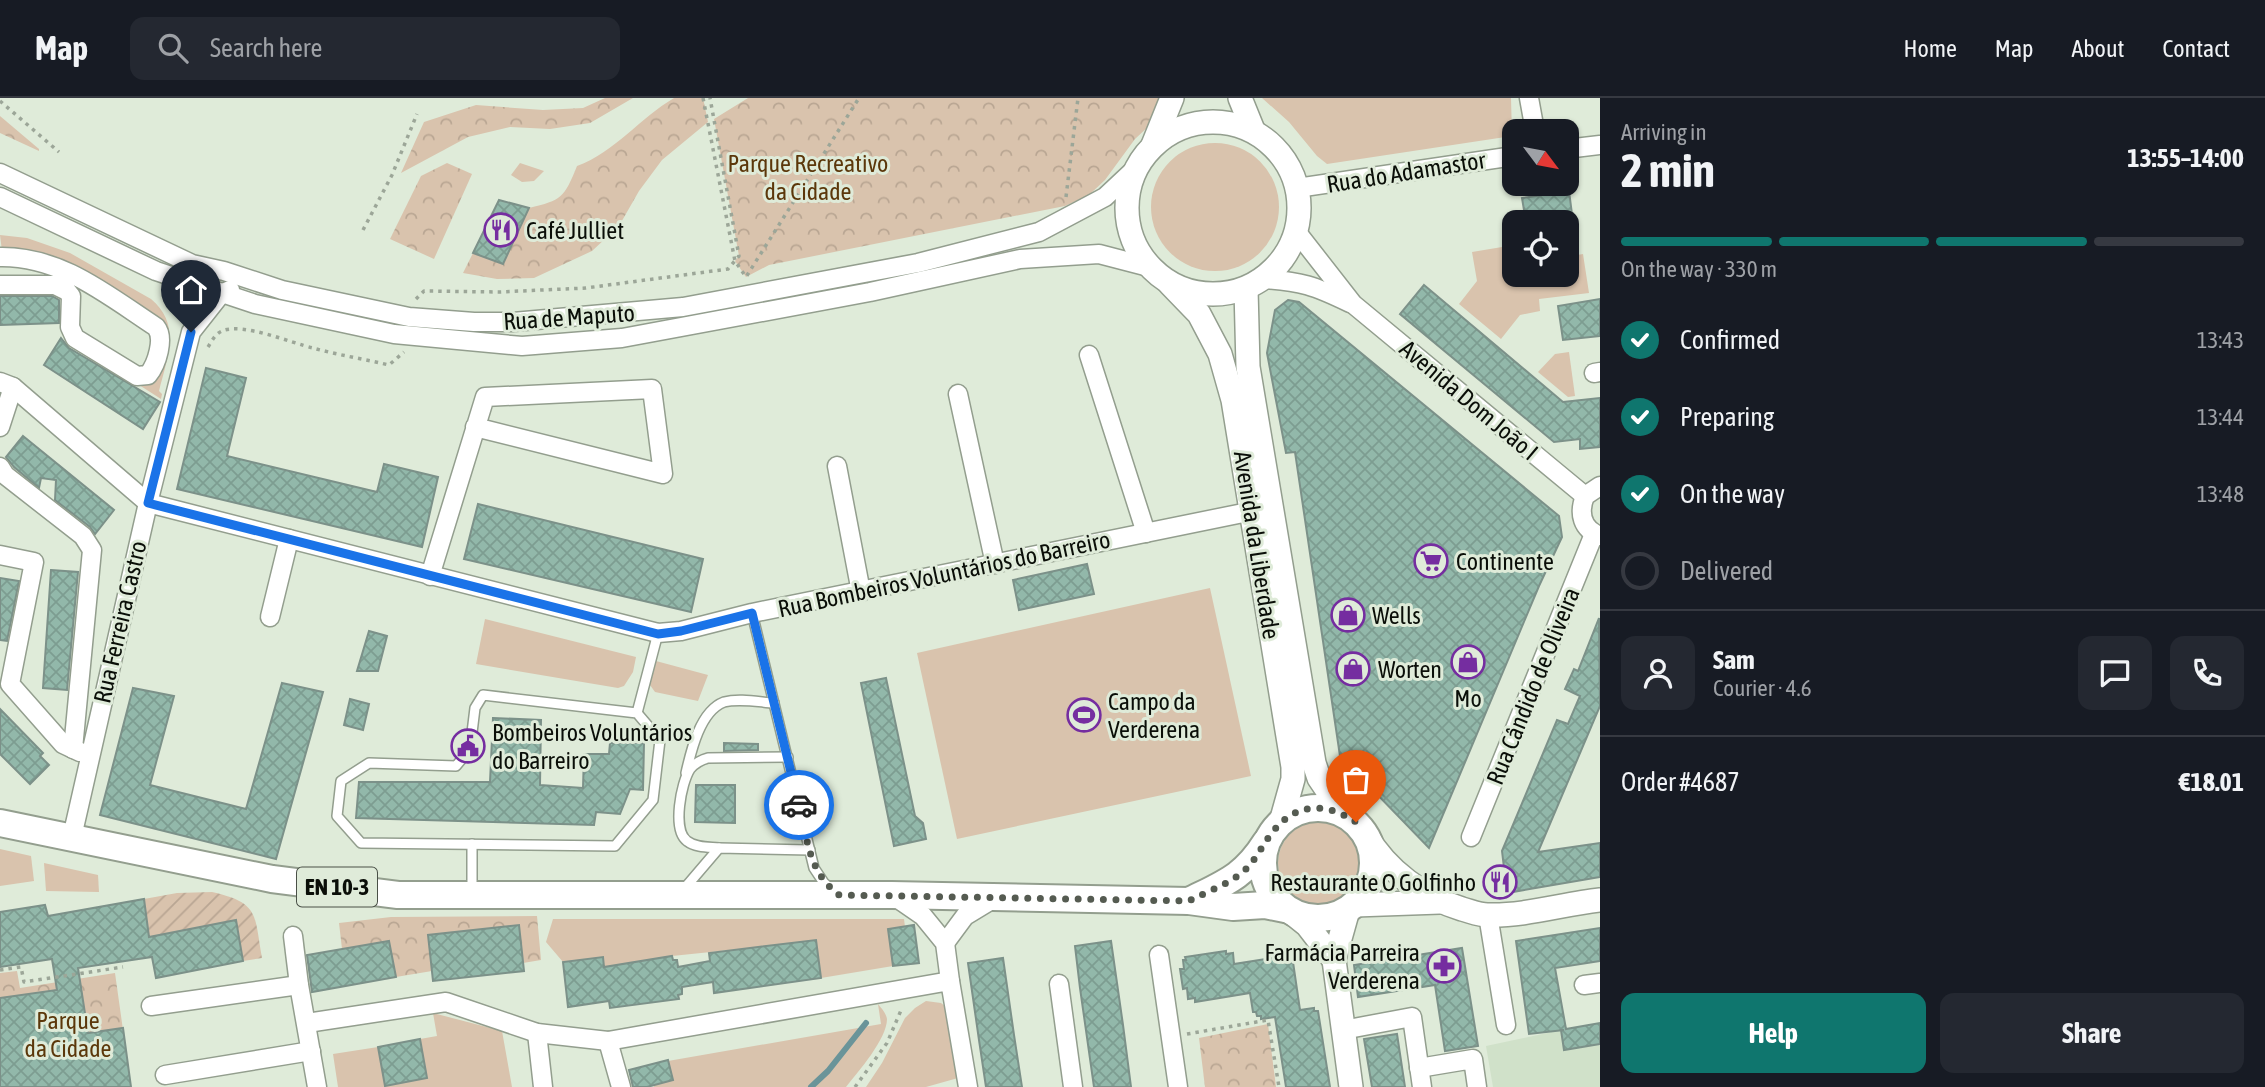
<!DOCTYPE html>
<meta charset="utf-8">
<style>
body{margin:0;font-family:"Asap Condensed",sans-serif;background:#242831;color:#f1f3f6;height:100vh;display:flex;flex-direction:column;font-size:26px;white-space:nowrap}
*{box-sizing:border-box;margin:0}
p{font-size:23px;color:#9ea1a6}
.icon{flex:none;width:38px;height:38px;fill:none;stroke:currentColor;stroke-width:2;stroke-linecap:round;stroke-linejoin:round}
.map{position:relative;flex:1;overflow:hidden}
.drawer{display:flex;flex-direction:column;background:#171b24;width:665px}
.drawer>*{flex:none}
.needle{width:46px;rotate:122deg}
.fabs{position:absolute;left:1502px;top:21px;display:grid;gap:14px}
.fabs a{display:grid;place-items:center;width:77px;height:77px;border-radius:14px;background:#171b24;box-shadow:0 2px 5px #0004;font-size:35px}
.pin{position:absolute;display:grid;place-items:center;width:60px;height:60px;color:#fff;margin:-72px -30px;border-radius:50% 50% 50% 0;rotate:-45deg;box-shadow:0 0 7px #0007}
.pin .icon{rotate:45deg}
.courier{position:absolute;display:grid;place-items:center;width:70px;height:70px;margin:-35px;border:5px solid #1a73e8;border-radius:50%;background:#fff;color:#222;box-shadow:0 2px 9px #0007}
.overview em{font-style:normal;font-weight:700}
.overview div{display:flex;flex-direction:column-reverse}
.overview{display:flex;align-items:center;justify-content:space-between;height:119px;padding:0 21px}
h1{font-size:46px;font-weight:700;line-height:52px}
.bar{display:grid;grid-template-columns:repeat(4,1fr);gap:10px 7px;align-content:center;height:84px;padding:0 21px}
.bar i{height:9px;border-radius:5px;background:#363941}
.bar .on{background:#0f766e}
.bar p{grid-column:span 4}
.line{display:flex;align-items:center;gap:18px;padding:0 21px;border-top:2px solid #363941}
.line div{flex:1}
.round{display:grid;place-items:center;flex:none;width:74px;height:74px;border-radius:14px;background:#242831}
ol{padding:0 21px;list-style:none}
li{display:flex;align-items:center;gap:21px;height:77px}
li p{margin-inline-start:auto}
li .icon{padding:7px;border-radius:50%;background:#0f766e;color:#fff;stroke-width:4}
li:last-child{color:#9ea1a6}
li i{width:38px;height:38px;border:4px solid #363941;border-radius:50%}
.cta{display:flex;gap:14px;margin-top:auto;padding:14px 21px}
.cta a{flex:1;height:80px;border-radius:14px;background:#0f766e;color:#fff;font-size:28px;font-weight:700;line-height:80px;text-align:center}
.cta a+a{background:#242831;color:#f1f3f6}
header{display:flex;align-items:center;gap:42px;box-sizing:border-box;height:98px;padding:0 35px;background:#171b24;border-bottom:2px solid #363941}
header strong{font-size:33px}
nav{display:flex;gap:38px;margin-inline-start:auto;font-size:24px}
.search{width:490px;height:63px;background:#242831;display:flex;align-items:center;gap:18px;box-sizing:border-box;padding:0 24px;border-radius:14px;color:#9ea1a6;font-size:26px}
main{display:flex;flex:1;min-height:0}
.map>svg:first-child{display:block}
.built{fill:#d0e1c9}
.grass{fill:#d9c3ad}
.park{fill:url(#park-crowns)}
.garden{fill:url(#garden-furrows)}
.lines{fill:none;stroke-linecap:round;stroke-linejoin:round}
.stream{stroke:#6a9499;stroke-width:6}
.building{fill:url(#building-cross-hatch);stroke:#7c9189;stroke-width:2}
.lane-casing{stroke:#939e8e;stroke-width:12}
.street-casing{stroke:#939e8e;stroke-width:21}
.secondary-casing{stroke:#939e8e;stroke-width:26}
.primary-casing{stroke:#939e8e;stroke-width:30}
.path{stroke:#9ca698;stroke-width:3.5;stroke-dasharray:3.5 5;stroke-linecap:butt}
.lane{stroke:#fff;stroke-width:9}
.street{stroke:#fff;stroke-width:18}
.secondary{stroke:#fff;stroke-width:23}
.primary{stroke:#fff;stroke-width:26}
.done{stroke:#555b51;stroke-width:7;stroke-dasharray:0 12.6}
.route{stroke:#1a73e8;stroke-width:9}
.labels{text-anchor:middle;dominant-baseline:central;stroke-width:6;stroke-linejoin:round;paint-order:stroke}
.shield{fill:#dfebd9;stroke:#4a5047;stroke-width:2}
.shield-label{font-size:23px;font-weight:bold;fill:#0a0e08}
.park-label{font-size:24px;fill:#5b370a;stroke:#dfebd9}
.street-label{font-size:24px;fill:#0a0e08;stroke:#dfebd9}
.poi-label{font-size:24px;fill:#0a0e08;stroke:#dfebd9;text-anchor:start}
</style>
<header>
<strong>Map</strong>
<div class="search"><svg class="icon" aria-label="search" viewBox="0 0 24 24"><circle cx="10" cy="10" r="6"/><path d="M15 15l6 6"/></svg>Search here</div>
<nav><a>Home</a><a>Map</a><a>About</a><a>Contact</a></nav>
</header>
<main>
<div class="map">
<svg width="1600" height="989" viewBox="0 0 1600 989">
<defs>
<pattern id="park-crowns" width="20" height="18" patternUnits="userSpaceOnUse" patternTransform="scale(1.75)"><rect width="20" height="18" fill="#d9c3ad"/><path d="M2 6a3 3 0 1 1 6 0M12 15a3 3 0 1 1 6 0" fill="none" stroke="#b9a693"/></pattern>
<pattern id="garden-furrows" width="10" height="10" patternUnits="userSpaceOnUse" patternTransform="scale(1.75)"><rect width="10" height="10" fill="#d9c3ad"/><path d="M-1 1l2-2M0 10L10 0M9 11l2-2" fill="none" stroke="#b9a693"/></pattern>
<pattern id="building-cross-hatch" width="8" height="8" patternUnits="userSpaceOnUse" patternTransform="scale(1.75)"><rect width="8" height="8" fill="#92b8aa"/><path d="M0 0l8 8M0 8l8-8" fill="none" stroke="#7d9d91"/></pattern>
</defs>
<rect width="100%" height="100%" fill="#dfebd9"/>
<path class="built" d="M1561 932 1564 952 1600 946V989H1493L1486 948Z"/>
<g class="grass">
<path d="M1262 0H1511L1512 38 1327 66 1317 58 1289 24Z"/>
<circle cx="1215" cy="109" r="64"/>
<path d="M520 65 544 73 534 83 522 84 511 77Z"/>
<path d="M0 137 27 140 70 155 151 201C182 227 167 260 159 293L162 296 161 301 136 285 164 229 2 153Z"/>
<path d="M1514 147V177H1566V159L1583 156 1589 195 1539 201 1540 213 1520 217 1501 241 1459 206 1477 183 1472 154Z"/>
<path d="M1569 254 1575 298 1568 299 1538 274 1555 256Z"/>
<path d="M1210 490 1251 678 957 741 917 555Z"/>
<path d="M485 521 636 559 633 574 624 588 618 590 476 566Z"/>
<path d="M656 563 708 577 698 603 655 594 650 587Z"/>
<circle cx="1319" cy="765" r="41"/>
<path d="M0 751 31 758 34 783 0 788Z"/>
<path d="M44 765 98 777 99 794 46 793Z"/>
<path d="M553 821H904L905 829 888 831 893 868 821 880 816 843 672 858 604 869 602 859 563 864 546 844Z"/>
<path d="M926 903 941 905 947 910 958 980 926 989H866L882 965 905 920 915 910Z"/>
<path d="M878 906C882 911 886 915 887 921 887 941 858 974 846 989H654V987L673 982 668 963 881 926Z"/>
<path d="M433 915 502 933 512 989H338L333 956 378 949 385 988 426 980 420 941 437 938Z"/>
</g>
<g class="park">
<path d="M605 0H633L590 25 550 31 510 29 468 39 401 75 424 24 476 7 543 12 583 10Z"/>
<path d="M674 0H703L708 24 662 62 639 93 619 128 592 153 534 180 497 181 463 175 473 155 503 166 529 110C562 102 564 100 577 68 615 54 640 20 674 0Z"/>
<path d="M748 0H1161L1150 27 1135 41 1105 82 1089 97 1065 108 769 167 746 179 735 163 739 158 714 21Z"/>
<path d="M0 18 39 51V53L0 35Z"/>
<path d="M447 65 472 76 434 161 390 141 421 78Z"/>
<path d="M537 818 541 862 523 865 519 827 429 837 432 873 396 879 389 843 342 851 339 825 391 819Z"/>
<path d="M17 873 20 890 115 875 131 989H0V875Z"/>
<path d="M1268 926 1276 989H1205L1199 940Z"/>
</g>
<path class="garden" d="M212 794C260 805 254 816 262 860L243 863 235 822 149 839 144 801 177 795Z"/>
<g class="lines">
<path class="stream" d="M811 989 828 973 866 925"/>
</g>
<g class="building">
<path d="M1569 93 1573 124H1526L1522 100Z"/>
<path d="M499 102 529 110 503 166 473 155Z"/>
<path d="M1424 187 1563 304 1600 300V349L1580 351V341L1554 344 1400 216Z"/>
<path d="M0 198H52L59 202V225L0 227Z"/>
<path d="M1600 201V238L1563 242 1558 208Z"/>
<path d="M1288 202 1299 204 1559 418 1562 439 1539 488 1429 750 1340 658 1295 354 1286 355 1267 255 1275 212Z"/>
<path d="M61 240 69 250 160 304 143 331 44 267Z"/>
<path d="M206 270 246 280 227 358 377 394 384 366 438 379 422 449 177 391Z"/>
<path d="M23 338 114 412 95 436 90 429 55 402 56 382 41 380 39 390 14 369 6 359Z"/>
<path d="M478 406 703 461 691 514 464 461Z"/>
<path d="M1087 466 1094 496 1019 512 1013 482Z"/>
<path d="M51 472 78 474 67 592 43 590Z"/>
<path d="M0 480 19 483 7 543 0 542Z"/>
<path d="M1599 520 1600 608 1538 754 1600 745V779L1507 795 1502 753 1557 622 1568 626 1580 598 1565 591 1574 571 1578 573Z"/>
<path d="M369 533 387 538 378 573H357Z"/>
<path d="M886 580 915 718 923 725 926 741 894 748 861 585Z"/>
<path d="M282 585 323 594 276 761 100 717 133 590 174 598 150 687 246 711Z"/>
<path d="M350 601 369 606 363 632 344 627Z"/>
<path d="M0 611 43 655 40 658 49 667 30 686 0 656Z"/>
<path d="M493 620 541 622 540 687 583 690 584 656H609L610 645H644L643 692 630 691 620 716 596 714 594 727 356 720 359 684H490Z"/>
<path d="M724 645 758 646V652L724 653Z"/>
<path d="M696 687H735V725L695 724Z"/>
<path d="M144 801 149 839 236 822 243 863 156 880 152 859 78 870 88 935 123 930 131 989H0V900L57 892 52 861 0 869V814L45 807 48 818Z"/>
<path d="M519 827 524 873 433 883 428 837Z"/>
<path d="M914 827 919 865 893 868 888 831Z"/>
<path d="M1600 830V863L1555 870 1566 931 1600 925V946L1564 952 1561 932H1564L1529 936 1516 843Z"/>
<path d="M816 842 821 880 714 895 713 884 682 889V896L678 897 679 901 610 910 609 903 568 909 563 864 603 859 604 869 672 858 673 862H677L678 869 710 863 709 855Z"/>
<path d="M389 843 396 879 312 894 307 857Z"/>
<path d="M1111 843 1123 927 1131 989H1094L1080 890 1075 848Z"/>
<path d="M1462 850 1478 948 1445 953 1435 887 1358 899 1354 867Z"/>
<path d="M1226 853V856L1233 855 1234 866 1278 859 1279 863 1289 862V865L1293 864 1300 912 1314 910V913H1318L1330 989H1286L1275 919 1261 921V918H1257L1256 914H1253L1250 895 1195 904V900L1188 901 1187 890 1183 891 1180 871H1184L1183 862H1186L1185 859Z"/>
<path d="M1003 860 1014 937 1022 989H986L979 942 968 865Z"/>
<path d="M1397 936 1405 989H1372L1364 941Z"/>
<path d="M420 941 427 980 385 988 378 949Z"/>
<path d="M668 962 673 982 647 989H633L629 972Z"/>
</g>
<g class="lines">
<defs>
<g id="lane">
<path d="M752 515 814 770 824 785 832 792"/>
<path d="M483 597 637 615 660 642 653 702 615 748 361 745 337 718 341 683 369 665 456 668 470 651 475 610Z"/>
<path d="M637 615 658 535"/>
<path d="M686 675C691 653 700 613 724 604 739 600 759 604 774 605"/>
<path d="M472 746V794"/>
<path d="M719 750C709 749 696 750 687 743 672 732 681 685 690 671 695 665 701 662 708 660L788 659"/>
<path d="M684 791 719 750 810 752"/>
</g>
<g id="street">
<path d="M1529 0 1535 33"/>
<path d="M1566 51 1600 47"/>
<path d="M0 75 192 166 224 173 282 192 409 219 474 224H513L683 209 918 165 1039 134 1105 99 1137 69"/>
<path d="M1297 90 1514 58"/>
<path d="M0 99 156 173 255 206 394 236 522 248 622 240 870 194 1020 161 1099 156 1149 169"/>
<path d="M1296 133 1353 206 1585 398"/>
<path d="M0 159C61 158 107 197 156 229 165 240 157 266 148 277L137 278 75 240 70 229 71 198 67 193 55 187H0"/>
<path d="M1262 181C1301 183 1315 188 1350 205"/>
<path d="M1089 257 1146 435"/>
<path d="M1594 275 1600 274"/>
<path d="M0 284 13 289 148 405 658 535 681 533 752 515 1253 413"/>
<path d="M958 296 995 466"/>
<path d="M0 329 13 289"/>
<path d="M837 368 861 494"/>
<path d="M0 369 5 377 83 438 92 452 73 651"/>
<path d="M1600 388 1585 398C1578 416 1582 431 1600 438"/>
<path d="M0 457 34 464 10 586 63 646 80 654"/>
<path d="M430 478 485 299 652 291 663 376 475 329"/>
<path d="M270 519 289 441"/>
<path d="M72 739 148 405 191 234 221 196 230 192"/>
<path d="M1471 739 1594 436"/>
<path d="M894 798 923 818 945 845 950 883"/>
<path d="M1488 817 1506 927"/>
<path d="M293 838 299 887"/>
<path d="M945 845 965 818 993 801"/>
<path d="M1159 857 1178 989"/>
<path d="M1059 886 1073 989"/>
<path d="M1584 887 1600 885"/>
<path d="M151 908 299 887 317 989"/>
<path d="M307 925 446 904 537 935 608 943 950 883 968 989"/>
<path d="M1343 932 1412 919 1422 989"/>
<path d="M537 935 543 989"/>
<path d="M608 943 621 989"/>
<path d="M1419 970 1473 961 1477 989"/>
<path d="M165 977 311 953"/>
</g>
<g id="secondary">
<path d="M1240 0 1253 32"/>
<circle cx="1213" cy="110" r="86"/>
<path d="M1153 47 1172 0"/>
<path d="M1170 186 1199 216 1220 256 1233 302 1293 669V681L1281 724"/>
<path d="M1246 191 1248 269 1314 665 1319 680 1342 714"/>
<path d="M1366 737C1387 773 1423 799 1462 811 1470 813 1479 817 1488 817 1526 818 1563 806 1600 802"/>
<path d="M1355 807 1440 804"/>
<path d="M1348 812 1334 862 1351 989"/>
<path d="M1292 815 1307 827 1334 862"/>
</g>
<g id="primary">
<circle cx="1318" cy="765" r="55"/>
<path d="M0 725 272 781 398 797H892L1189 803 1233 809 1265 807 1285 811"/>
<path d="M1189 803C1225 785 1244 779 1266 744"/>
</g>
</defs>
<use href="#lane" class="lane-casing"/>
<use href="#street" class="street-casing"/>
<use href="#secondary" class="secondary-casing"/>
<use href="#primary" class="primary-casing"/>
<g class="path">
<path d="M703 0 735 163 746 179 859 0"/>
<path d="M0 3 59 54"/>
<path d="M1066 99 1078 0"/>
<path d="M363 132 392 77 417 16"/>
<path d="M416 201 424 193 499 194 586 190 728 171 739 158 710 0"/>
<path d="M208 249C212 243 215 236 222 233 243 224 291 245 313 250 338 257 364 261 389 267L404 254"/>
<path d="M0 872 21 869 24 884 123 869"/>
<path d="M1187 936 1268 922 1279 989"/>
<path d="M855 989 887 945 902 910"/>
</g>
<use href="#lane" class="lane"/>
<use href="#street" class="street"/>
<use href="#secondary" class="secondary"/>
<use href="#primary" class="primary"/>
</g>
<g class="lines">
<path class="done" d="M799 707C808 743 808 773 839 797L1189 803C1208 793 1230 786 1246 771 1256 761 1262 748 1271 736 1294 705 1324 703 1356 724"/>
<path class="route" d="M191 234 148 405 658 536 681 533 752 515 799 707"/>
</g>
<defs>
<symbol id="restaurant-ring" viewBox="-11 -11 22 22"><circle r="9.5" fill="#dfebd9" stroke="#752da0" stroke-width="1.5"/><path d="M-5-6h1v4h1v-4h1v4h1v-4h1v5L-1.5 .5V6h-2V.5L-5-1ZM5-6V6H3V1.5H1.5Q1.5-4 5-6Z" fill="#752da0"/></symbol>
<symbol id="supermarket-ring" viewBox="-11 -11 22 22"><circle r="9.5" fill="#dfebd9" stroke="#752da0" stroke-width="1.5"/><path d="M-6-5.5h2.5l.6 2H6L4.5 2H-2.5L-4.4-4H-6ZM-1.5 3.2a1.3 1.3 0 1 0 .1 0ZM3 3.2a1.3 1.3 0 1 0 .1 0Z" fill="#752da0"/></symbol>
<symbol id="shop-ring" viewBox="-11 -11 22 22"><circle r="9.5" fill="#dfebd9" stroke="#752da0" stroke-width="1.5"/><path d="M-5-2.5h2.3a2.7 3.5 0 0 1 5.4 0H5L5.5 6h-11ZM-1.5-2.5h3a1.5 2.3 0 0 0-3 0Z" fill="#752da0"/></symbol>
<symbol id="stadium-ring" viewBox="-11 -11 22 22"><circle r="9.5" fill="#dfebd9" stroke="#752da0" stroke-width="1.5"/><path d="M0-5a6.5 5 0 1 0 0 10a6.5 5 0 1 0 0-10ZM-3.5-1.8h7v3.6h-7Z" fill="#752da0"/></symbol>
<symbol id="civic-ring" viewBox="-11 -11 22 22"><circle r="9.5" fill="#dfebd9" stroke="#752da0" stroke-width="1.5"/><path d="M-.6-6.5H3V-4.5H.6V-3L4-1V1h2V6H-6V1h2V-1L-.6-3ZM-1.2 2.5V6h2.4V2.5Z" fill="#752da0"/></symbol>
<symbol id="pharmacy-ring" viewBox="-11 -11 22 22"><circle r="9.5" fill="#dfebd9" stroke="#752da0" stroke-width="1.5"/><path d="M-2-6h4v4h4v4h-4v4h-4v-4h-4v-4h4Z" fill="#752da0"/></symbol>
</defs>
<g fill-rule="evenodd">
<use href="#restaurant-ring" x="482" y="113" width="38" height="38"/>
<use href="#supermarket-ring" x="1412" y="444" width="38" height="38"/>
<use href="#shop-ring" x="1329" y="498" width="38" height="38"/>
<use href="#shop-ring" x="1449" y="545" width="38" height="38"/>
<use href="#shop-ring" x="1334" y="552" width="38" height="38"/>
<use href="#stadium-ring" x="1065" y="598" width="38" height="38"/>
<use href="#civic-ring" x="449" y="629" width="38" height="38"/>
<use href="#restaurant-ring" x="1481" y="765" width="38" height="38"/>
<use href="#pharmacy-ring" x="1425" y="849" width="38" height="38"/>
</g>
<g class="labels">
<rect class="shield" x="297" y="769.5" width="80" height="39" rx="5"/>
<g class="shield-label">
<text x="337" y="789">EN 10-3</text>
</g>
<g class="park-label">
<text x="808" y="65">Parque Recreativo<tspan x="808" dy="28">da Cidade</tspan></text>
<text x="68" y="922">Parque<tspan x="68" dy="28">da Cidade</tspan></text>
</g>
<g class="street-label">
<text transform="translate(1406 74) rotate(-9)">Rua do Adamastor</text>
<text transform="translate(569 219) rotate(-4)">Rua de Maputo</text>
<text transform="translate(1469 302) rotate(40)">Avenida Dom João I</text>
<text transform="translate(1257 447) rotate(81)">Avenida da Liberdade</text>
<text transform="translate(944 476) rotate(-12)">Rua Bombeiros Voluntários do Barreiro</text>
<text transform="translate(120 524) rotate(-77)">Rua Ferreira Castro</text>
<text transform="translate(1533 588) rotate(-68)">Rua Cândido de Oliveira</text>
</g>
<g class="poi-label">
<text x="526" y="132">Café Julliet</text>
<text x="1456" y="463">Continente</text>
<text x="1372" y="517">Wells</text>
<text x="1378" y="571">Worten</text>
<text x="1468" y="600" text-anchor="middle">Mo</text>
<text x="1108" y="603">Campo da<tspan x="1108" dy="28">Verderena</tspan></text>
<text x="492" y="634">Bombeiros Voluntários<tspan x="492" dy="28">do Barreiro</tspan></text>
<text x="1476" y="784" text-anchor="end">Restaurante O Golfinho</text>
<text x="1420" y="854" text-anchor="end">Farmácia Parreira<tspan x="1420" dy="28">Verderena</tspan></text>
</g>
</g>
</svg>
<div class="fabs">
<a><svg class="needle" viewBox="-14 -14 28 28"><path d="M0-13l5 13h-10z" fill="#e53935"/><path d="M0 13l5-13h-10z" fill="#9ea1a6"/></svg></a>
<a><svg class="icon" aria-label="locate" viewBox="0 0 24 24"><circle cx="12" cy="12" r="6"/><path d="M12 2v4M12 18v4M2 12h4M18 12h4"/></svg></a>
</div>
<div class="pin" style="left:1356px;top:724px;background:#ea580c"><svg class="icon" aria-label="bag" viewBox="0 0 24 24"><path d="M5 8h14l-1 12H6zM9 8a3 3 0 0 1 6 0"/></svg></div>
<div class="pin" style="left:191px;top:234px;background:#1f2937"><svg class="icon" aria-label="home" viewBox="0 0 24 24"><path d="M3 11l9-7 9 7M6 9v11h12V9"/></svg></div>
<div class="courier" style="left:799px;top:707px"><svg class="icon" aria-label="car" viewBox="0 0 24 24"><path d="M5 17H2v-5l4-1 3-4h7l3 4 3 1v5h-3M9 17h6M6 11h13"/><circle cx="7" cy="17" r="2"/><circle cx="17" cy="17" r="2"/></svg></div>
</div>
<section class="drawer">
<div class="overview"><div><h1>2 min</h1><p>Arriving in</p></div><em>13:55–14:00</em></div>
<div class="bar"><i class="on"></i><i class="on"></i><i class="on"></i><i></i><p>On the way · 330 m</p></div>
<ol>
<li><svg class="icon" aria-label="check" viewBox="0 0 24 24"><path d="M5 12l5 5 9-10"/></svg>Confirmed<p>13:43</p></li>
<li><svg class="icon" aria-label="check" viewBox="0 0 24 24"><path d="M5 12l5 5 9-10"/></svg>Preparing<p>13:44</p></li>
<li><svg class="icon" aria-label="check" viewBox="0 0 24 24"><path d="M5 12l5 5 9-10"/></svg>On the way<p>13:48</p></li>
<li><i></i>Delivered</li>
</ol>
<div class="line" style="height:126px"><a class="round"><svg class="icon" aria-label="person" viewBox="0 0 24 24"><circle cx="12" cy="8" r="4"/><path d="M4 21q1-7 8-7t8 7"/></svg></a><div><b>Sam</b><p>Courier · 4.6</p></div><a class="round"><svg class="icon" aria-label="chat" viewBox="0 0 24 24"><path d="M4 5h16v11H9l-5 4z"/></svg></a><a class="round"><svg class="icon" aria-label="phone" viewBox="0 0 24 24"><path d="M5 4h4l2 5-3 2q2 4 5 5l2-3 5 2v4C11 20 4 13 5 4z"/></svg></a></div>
<div class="line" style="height:91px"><div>Order #4687</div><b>€18.01</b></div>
<div class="cta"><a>Help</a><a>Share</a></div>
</section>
</main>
